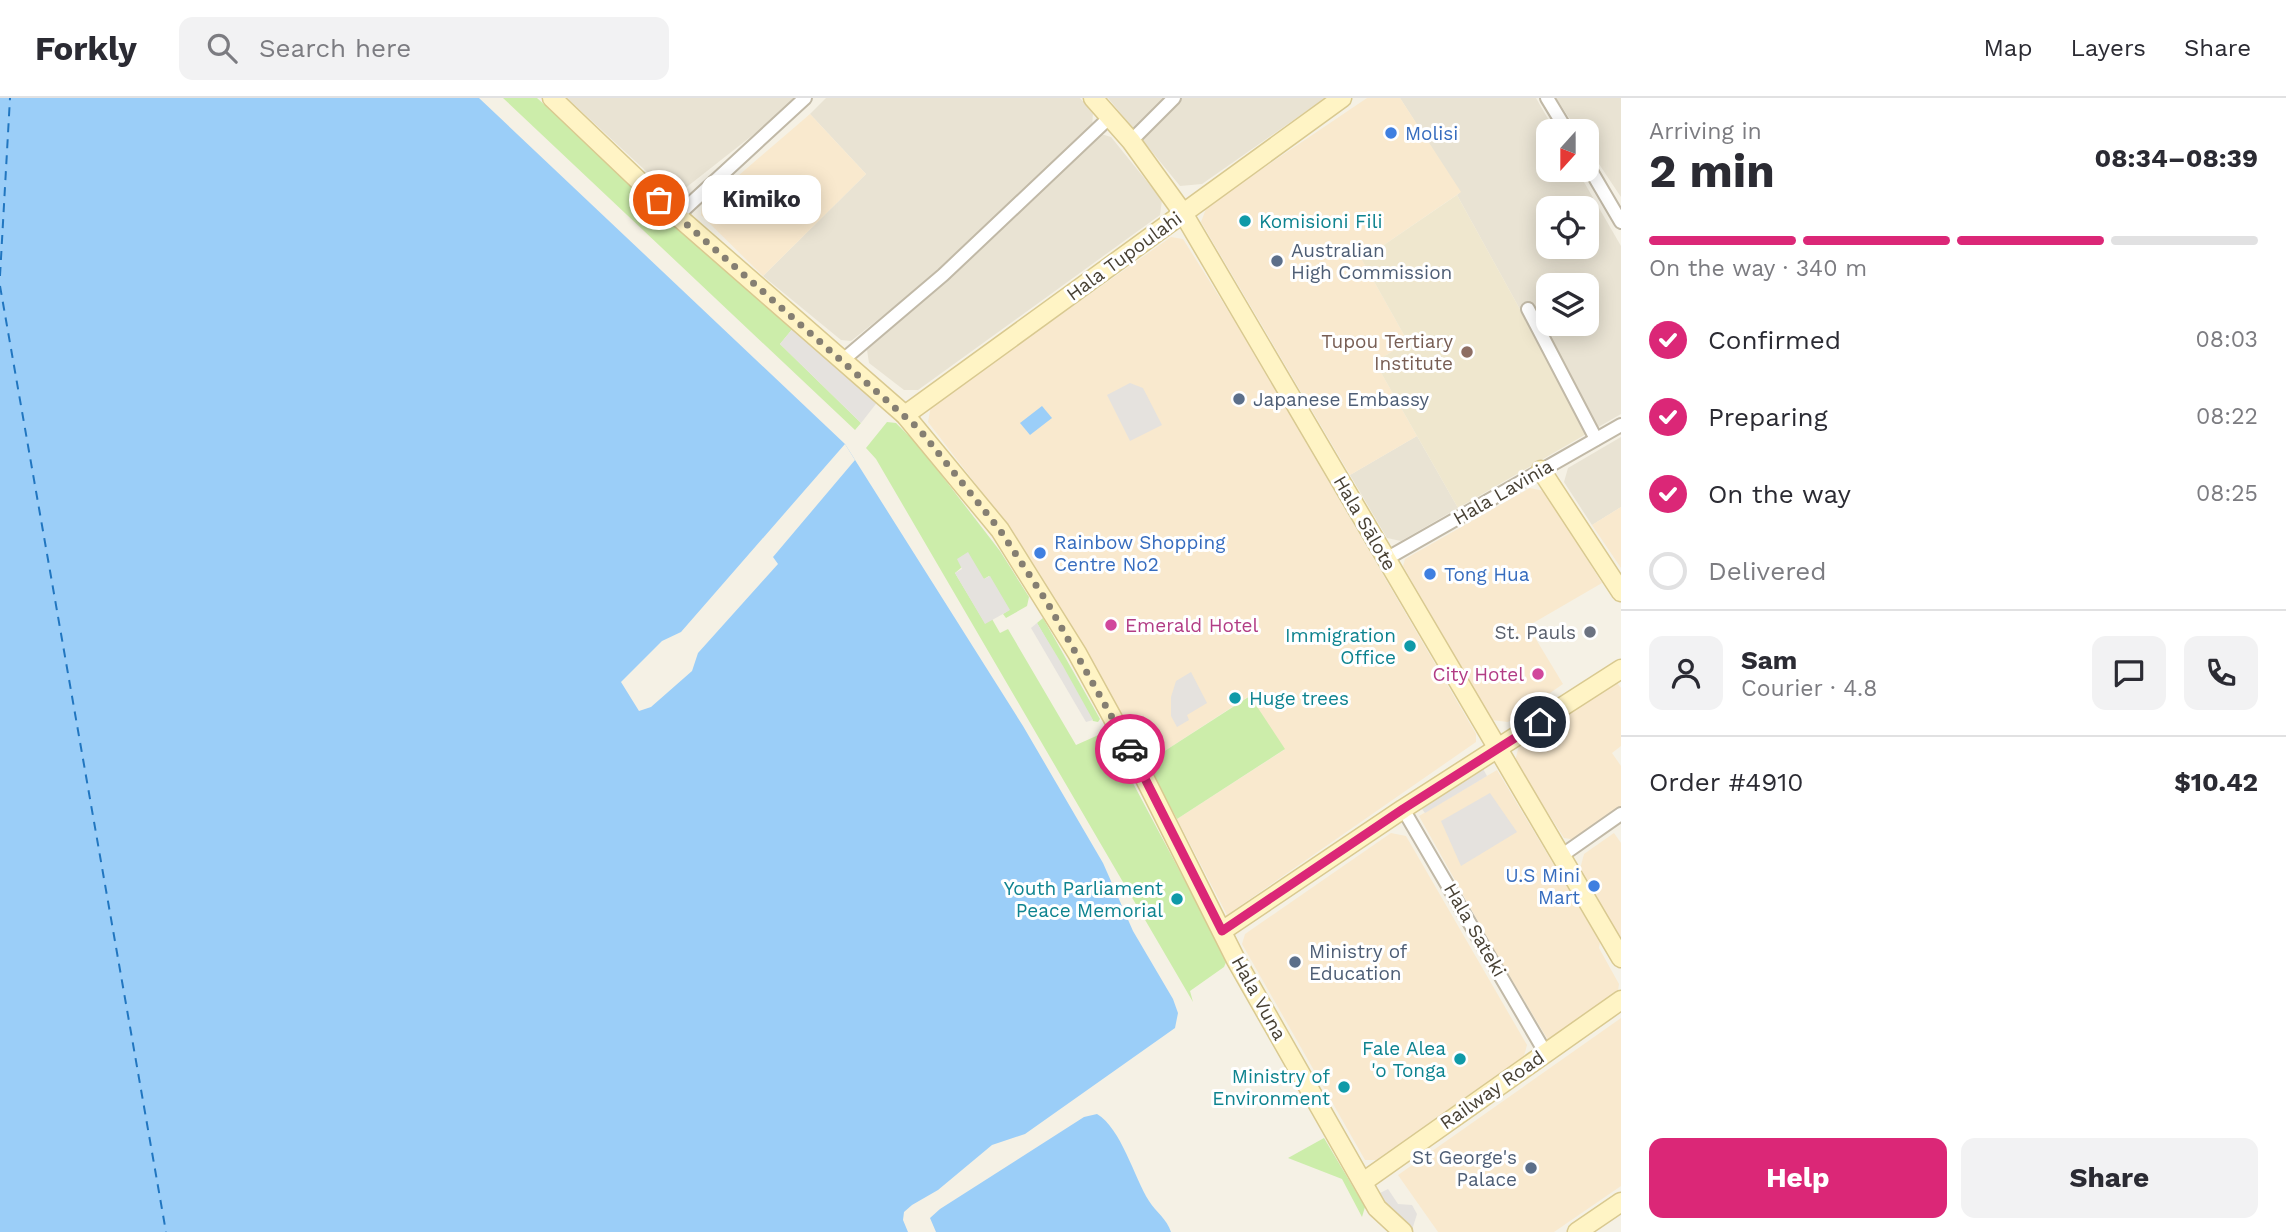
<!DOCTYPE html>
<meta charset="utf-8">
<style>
body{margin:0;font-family:"Work Sans",sans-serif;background:#f2f2f3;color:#2b2b33;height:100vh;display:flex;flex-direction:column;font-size:26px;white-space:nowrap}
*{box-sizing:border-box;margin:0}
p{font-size:23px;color:#7c7c81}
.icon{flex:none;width:38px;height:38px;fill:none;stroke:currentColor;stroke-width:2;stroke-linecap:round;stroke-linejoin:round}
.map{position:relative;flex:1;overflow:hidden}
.sheet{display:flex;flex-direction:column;background:#fff;width:665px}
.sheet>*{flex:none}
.needle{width:46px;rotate:201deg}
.controls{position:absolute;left:1536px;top:21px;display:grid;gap:14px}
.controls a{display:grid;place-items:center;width:63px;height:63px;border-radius:14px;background:#fff;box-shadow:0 4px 18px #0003;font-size:35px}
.pin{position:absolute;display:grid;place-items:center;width:60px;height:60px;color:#fff;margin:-30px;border:4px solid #fff;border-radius:50%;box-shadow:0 2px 7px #0007}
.courier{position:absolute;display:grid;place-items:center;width:70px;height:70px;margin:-35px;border:5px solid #db2777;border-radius:50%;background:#fff;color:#222;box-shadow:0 2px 9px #0007}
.bubble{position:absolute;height:49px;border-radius:14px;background:#fff;box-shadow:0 4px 18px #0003;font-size:23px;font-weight:700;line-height:49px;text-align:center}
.head em{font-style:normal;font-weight:700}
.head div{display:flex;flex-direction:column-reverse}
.head{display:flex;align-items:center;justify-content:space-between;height:119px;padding:0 28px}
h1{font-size:46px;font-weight:700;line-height:52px}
.bar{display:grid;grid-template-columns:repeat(4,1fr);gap:10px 7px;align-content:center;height:84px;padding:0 28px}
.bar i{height:9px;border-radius:5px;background:#e1e1e2}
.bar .current{background:#db2777}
.bar p{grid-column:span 4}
.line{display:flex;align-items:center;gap:18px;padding:0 28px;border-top:2px solid #e1e1e2}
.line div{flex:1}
.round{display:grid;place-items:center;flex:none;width:74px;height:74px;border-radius:14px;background:#f2f2f3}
ol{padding:0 28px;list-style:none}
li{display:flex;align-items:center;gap:21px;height:77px}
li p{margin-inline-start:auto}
li .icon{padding:7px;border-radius:50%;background:#db2777;color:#fff;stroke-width:4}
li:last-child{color:#7c7c81}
li i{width:38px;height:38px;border:4px solid #e1e1e2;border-radius:50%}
.button{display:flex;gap:14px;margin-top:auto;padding:14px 28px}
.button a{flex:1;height:80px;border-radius:14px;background:#db2777;color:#fff;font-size:28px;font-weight:700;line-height:80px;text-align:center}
.button a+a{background:#f2f2f3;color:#2b2b33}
header{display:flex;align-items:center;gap:42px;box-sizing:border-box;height:98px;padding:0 35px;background:#fff;border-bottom:2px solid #e1e1e2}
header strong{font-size:33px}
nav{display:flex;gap:38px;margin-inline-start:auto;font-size:24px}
.search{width:490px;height:63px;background:#f2f2f3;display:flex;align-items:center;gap:18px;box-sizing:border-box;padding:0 24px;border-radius:14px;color:#7c7c81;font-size:26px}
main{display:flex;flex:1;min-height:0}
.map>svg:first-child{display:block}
.residential{fill:#e9e3d3;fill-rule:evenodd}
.commercial{fill:#f9e9ce}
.education{fill:#efe7ce}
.green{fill:#ccedaa}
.parking{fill:#e5e2de}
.water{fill:#9bcef8}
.pier{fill:#f5f1e5}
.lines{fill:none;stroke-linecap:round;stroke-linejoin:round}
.ferry{stroke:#2176c0;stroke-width:2;stroke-dasharray:9 7;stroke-linecap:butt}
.street-casing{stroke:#c1b9a7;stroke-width:16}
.secondary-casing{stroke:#d9c990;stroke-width:21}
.street{stroke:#fff;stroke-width:12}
.secondary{stroke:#fff4c5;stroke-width:18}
.done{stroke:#857f72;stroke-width:7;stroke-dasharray:0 12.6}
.route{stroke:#db2777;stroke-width:9}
.shop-dot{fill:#3f7fe0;stroke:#fff;stroke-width:2.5}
.culture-dot{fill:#0f9aa8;stroke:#fff;stroke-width:2.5}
.service-dot{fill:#5c6f8a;stroke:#fff;stroke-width:2.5}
.education-dot{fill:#8d6e63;stroke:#fff;stroke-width:2.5}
.hotel-dot{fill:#d1479c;stroke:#fff;stroke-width:2.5}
.worship-dot{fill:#6b7280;stroke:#fff;stroke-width:2.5}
.labels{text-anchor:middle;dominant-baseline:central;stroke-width:6;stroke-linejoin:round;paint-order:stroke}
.shop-label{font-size:19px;fill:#366cbe;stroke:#fff;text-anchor:start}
.culture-label{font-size:19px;fill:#0d838f;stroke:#fff;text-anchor:end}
.service-label{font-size:19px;fill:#4e5e75;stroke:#fff;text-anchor:start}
.street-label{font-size:19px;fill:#484134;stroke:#fff}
.education-label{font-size:19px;fill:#785e54;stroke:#fff;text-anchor:end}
.hotel-label{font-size:19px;fill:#b23c85;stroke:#fff;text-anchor:start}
.worship-label{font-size:19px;fill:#5b616d;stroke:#fff;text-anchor:end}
</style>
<header>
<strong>Forkly</strong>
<div class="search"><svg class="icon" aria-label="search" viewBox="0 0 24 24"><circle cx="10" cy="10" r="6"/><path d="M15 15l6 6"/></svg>Search here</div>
<nav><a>Map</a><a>Layers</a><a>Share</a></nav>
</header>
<main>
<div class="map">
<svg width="1621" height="1134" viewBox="0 0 1621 1134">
<rect width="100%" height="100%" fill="#f5f1e5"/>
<g class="residential">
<path d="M567 0H800L674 99Z"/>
<path d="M826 0H1080L1093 15 1092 29 942 171 851 243 841 242 763 178 866 76 810 16Z"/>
<path d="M1108 0H1325L1202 86 1180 88Z"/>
<path d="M1400 0H1536L1555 33H1549V72H1577L1621 148V316L1588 335 1457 97 1460 94ZM1549 110H1587V149H1549ZM1549 187H1587V226H1549Z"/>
<path d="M1556 0H1621V99L1587 48V33H1578Z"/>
<path d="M1101 36 1111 39 1162 102 1160 117 918 292H904L869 265 867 252 993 139Z"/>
<path d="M1417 338 1458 410 1401 443 1387 440 1350 377Z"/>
<path d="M1621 339V409L1592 427 1564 384 1568 370Z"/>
</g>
<g class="commercial">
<path d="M1367 0H1400L1461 94 1362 162 1408 244 1375 264 1417 338 1350 377 1201 124 1207 108Z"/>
<path d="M810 16 866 76 763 178 701 117 702 109Z"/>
<path d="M1171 139 1183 141 1239 230 1476 636V644L1227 817 1177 721 1284 652 1249 598 1146 665 1097 572 1015 437 928 324 931 308Z"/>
<path d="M1530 390 1544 393 1602 485 1528 528 1563 586 1508 624 1492 622 1403 468 1405 461Z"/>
<path d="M1621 409V470L1592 427Z"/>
<path d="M1615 582 1621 590V648L1612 655 1621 668V709L1577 742 1564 740 1515 663 1519 648Z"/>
<path d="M1497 672 1600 844 1599 850 1619 886 1618 893 1548 942 1497 857 1419 718Z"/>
<path d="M1391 735 1406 738 1527 947 1524 958 1376 1062H1365L1242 846 1245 836Z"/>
<path d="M1614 735 1621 745V839L1579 775 1584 756Z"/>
<path d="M1621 920V1088L1554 1134H1438L1398 1077Z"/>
</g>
<path class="education" d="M1457 97 1588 335 1458 410 1375 264 1408 244 1362 162Z"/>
<g class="green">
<path d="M503 0H537L794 229 780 246 861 325 855 332Z"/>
<path d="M887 324 896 325 919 348 1000 453 1029 499 1027 508 1006 520 1003 516 1009 512 989 478 984 481 962 469 955 475 985 525 992 521 1000 535 1008 531 1076 647 1103 635 1109 640 1227 862 1224 869 1190 893 1193 904 876 361 866 350Z"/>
<path d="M1043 520 1100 621 1098 624 1093 623 1037 525Z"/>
<path d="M1250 598 1285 651 1177 721 1146 665Z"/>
<path d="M1324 1040 1365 1109 1362 1119 1342 1081 1288 1060Z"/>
</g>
<g class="parking">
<path d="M794 229 879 302 861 325 780 246Z"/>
<path d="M1130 285 1143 290 1162 327 1130 343 1107 297Z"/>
<path d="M968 454 984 481 990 478 1010 512 985 526 955 475 962 471 957 461Z"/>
<path d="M1037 525 1063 568 1093 622 1086 624 1031 530Z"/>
<path d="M1191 574 1207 605 1187 617 1189 622 1177 629 1171 618V599L1176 583Z"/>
<path d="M1482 669 1487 678 1425 715 1422 711Z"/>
<path d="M1490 695 1517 734 1461 768 1441 723Z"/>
<path d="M1388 1091 1398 1106 1412 1107 1417 1116 1412 1132 1378 1096Z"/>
</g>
<g class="water">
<path d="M0 0H479L845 346 1023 628 1103 765 1133 833 1173 901 1178 915 1175 930 1025 1036 992 1047 938 1092 912 1107 904 1114 903 1122 908 1134H0Z"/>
<path d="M1042 308 1052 320 1030 337 1020 325Z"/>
<path d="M1097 1016C1121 1030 1134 1079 1149 1103 1156 1114 1167 1121 1171 1134H936L930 1120 940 1111 1084 1019Z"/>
</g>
<path class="pier" d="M845 346 855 362 773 459 778 466 698 555 692 573 651 609 639 613 621 584 662 543 681 534Z"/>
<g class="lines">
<g class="ferry">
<path d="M0 178 10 0"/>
<path d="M0 188 166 1134"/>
</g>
<defs>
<g id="street">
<path d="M1547 0 1567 33"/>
<path d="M1131 43 1174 0"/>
<path d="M1587 66 1621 124"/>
<path d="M677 118 805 0"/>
<path d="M1528 211 1596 341"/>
<path d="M843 262 943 177 1110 19"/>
<path d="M1386 461 1621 327"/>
<path d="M1403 711 1545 954"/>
<path d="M1561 758 1621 716"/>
</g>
<g id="secondary">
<path d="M552 0 659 102 905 317 1000 432 1077 555 1134 659 1236 862 1377 1110 1403 1134"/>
<path d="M1093 0 1131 43 1183 115 1621 860"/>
<path d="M905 317 1342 0"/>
<path d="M1541 372 1621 494"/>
<path d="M1222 833 1403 711 1621 571"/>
<path d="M1363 1084 1621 902"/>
<path d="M1577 1134 1621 1104"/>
</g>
</defs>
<use href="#street" class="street-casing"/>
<use href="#secondary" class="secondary-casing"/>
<use href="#street" class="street"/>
<use href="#secondary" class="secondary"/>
</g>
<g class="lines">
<path class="done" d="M659 102 919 331 1000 432 1047 504 1130 651"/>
<path class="route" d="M1130 651 1222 833 1403 711 1540 624"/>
</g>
<g class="shop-dot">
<circle cx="1391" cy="35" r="7"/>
<circle cx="1040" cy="455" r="7"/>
<circle cx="1430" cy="476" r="7"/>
<circle cx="1594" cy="788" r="7"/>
</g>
<g class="culture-dot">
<circle cx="1245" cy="123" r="7"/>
<circle cx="1410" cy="548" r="7"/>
<circle cx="1235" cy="600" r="7"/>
<circle cx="1177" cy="801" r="7"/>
<circle cx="1460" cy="961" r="7"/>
<circle cx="1344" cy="989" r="7"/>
</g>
<g class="service-dot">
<circle cx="1277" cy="163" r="7"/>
<circle cx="1239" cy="301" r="7"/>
<circle cx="1295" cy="864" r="7"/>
<circle cx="1531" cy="1070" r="7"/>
</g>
<circle class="education-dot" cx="1467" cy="254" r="7"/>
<g class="hotel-dot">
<circle cx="1111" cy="527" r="7"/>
<circle cx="1538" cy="576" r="7"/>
</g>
<circle class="worship-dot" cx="1590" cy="534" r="7"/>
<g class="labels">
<g class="shop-label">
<text x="1405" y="35">Molisi</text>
<text x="1054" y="444">Rainbow Shopping<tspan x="1054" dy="22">Centre No2</tspan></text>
<text x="1444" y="476">Tong Hua</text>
<text x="1580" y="777" text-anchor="end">U.S Mini<tspan x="1580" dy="22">Mart</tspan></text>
</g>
<g class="culture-label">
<text x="1259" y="123" text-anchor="start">Komisioni Fili</text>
<text x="1396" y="537">Immigration<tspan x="1396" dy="22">Office</tspan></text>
<text x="1249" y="600" text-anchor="start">Huge trees</text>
<text x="1163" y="790">Youth Parliament<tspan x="1163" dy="22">Peace Memorial</tspan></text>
<text x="1446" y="950">Fale Alea<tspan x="1446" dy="22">'o Tonga</tspan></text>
<text x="1330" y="978">Ministry of<tspan x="1330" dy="22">Environment</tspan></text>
</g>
<g class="service-label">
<text x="1291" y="152">Australian<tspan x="1291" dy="22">High Commission</tspan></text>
<text x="1253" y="301">Japanese Embassy</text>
<text x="1309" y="853">Ministry of<tspan x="1309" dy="22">Education</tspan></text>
<text x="1517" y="1059" text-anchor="end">St George's<tspan x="1517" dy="22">Palace</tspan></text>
</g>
<g class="street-label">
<text transform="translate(1124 158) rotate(-36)">Hala Tupoulahi</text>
<text transform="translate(1503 394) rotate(-30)">Hala Lavinia</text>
<text transform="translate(1365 425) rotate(60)">Hala Sālote</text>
<text transform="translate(1475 832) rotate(60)">Hala Sateki</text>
<text transform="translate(1259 900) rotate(61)">Hala Vuna</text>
<text transform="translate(1492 992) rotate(-35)">Railway Road</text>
</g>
<g class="education-label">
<text x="1453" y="243">Tupou Tertiary<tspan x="1453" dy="22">Institute</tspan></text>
</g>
<g class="hotel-label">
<text x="1125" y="527">Emerald Hotel</text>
<text x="1524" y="576" text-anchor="end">City Hotel</text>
</g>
<g class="worship-label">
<text x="1576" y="534">St. Pauls</text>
</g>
</g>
</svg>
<div class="controls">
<a><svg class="needle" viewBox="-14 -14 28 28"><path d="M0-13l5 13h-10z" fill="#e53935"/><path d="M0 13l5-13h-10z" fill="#7c7c81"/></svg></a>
<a><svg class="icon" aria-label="locate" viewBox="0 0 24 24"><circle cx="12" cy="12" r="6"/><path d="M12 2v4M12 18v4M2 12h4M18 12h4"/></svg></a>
<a><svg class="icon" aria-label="layers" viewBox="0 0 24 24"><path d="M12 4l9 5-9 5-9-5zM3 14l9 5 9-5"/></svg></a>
</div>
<div class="pin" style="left:659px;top:102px;background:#ea580c"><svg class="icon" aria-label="bag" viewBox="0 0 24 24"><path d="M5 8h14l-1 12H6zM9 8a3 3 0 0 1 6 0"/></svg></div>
<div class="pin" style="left:1540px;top:624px;background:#1f2937"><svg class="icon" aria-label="home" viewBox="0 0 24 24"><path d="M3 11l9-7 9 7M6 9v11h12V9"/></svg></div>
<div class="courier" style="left:1130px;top:651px"><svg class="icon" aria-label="car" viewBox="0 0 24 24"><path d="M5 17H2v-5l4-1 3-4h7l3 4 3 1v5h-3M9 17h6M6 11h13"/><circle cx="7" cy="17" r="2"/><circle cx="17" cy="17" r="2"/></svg></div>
<div class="bubble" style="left:702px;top:77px;width:119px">Kimiko</div>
</div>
<section class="sheet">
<div class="head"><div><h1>2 min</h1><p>Arriving in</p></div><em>08:34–08:39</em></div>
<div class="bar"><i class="current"></i><i class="current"></i><i class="current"></i><i></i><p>On the way · 340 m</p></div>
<ol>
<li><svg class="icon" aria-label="check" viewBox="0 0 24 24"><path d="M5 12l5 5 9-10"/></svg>Confirmed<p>08:03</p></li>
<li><svg class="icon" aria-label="check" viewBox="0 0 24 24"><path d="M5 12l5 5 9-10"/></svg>Preparing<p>08:22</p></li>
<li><svg class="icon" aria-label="check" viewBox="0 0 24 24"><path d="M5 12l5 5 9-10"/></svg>On the way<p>08:25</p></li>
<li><i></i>Delivered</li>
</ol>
<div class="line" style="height:126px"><a class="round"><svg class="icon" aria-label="person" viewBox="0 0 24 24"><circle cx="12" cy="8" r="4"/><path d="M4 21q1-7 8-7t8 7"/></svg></a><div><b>Sam</b><p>Courier · 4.8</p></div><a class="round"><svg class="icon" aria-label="chat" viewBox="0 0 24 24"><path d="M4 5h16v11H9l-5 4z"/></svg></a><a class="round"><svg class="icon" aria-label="phone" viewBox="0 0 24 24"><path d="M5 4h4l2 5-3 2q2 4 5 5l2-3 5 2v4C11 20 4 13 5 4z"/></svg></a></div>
<div class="line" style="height:91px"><div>Order #4910</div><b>$10.42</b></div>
<div class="button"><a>Help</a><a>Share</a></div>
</section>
</main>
